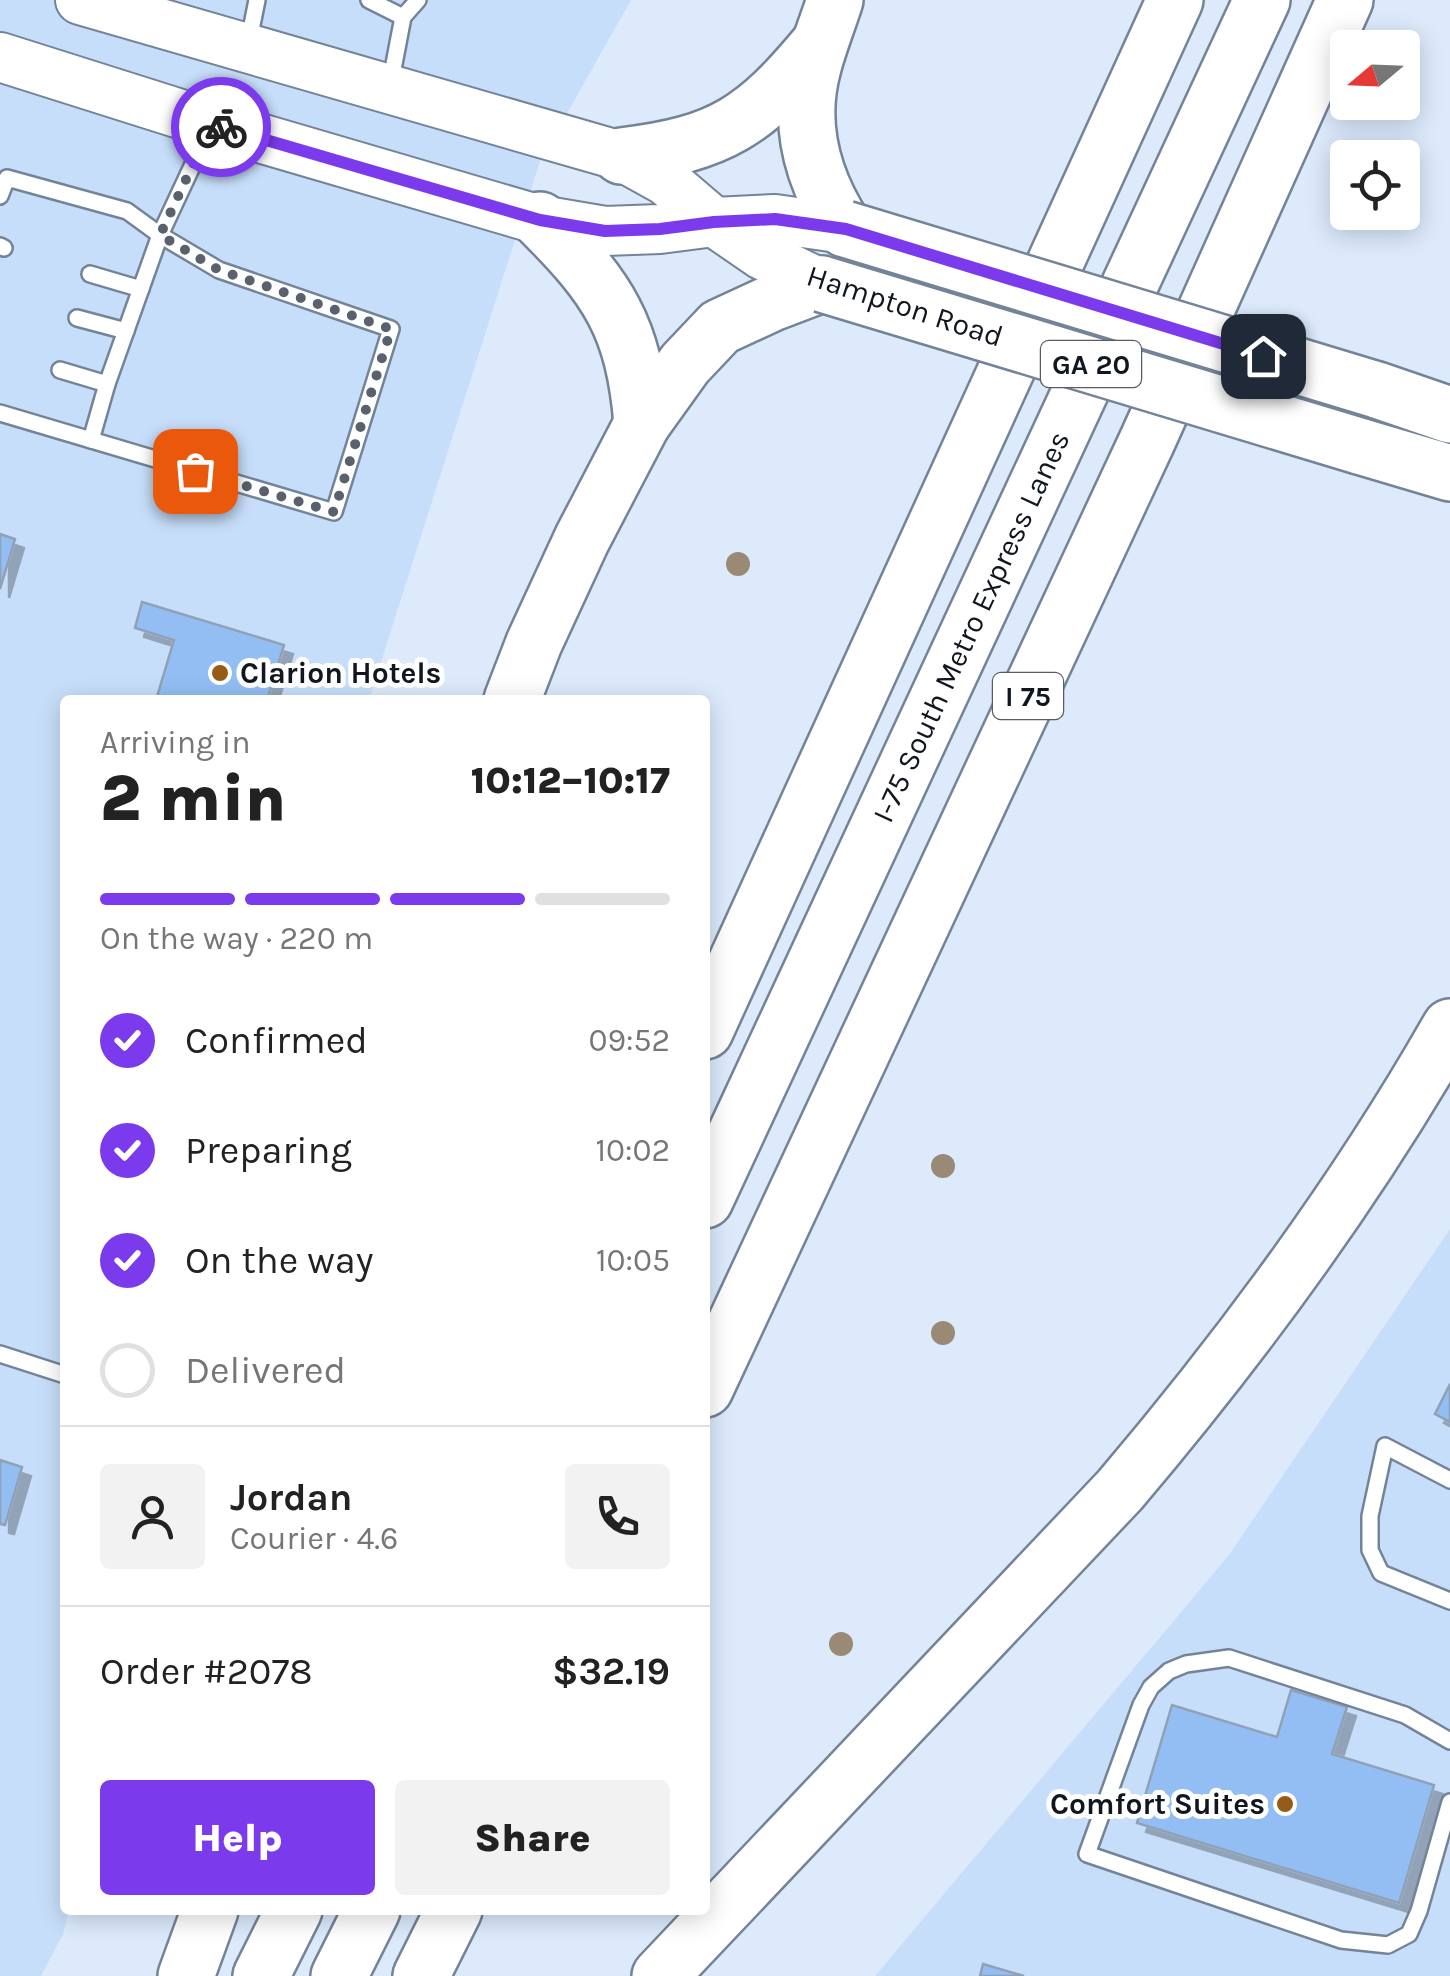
<!DOCTYPE html>
<meta charset="utf-8">
<style>
body{margin:0;font-family:Karla,sans-serif;background:#f2f2f2;color:#222;height:100vh;display:flex;flex-direction:column;font-size:38px;white-space:nowrap}
*{box-sizing:border-box;margin:0}
p{font-size:32px;color:#767676}
.icon{flex:none;width:55px;height:55px;fill:none;stroke:currentColor;stroke-width:2;stroke-linecap:round;stroke-linejoin:round}
.map{position:relative;flex:1;overflow:hidden}
.sheet{position:absolute;left:60px;top:695px;width:650px;height:1220px;display:flex;flex-direction:column;background:#fff;border-radius:10px;box-shadow:0 5px 25px #0003}
.sheet>*{flex:none}
.needle{width:65px;rotate:251deg}
.controls{position:absolute;left:1330px;top:30px;display:grid;gap:20px}
.controls a{display:grid;place-items:center;width:90px;height:90px;border-radius:10px;background:#fff;box-shadow:0 5px 25px #0003;font-size:50px}
.pin{position:absolute;display:grid;place-items:center;width:85px;height:85px;color:#fff;margin:-42px;border-radius:20px;box-shadow:0 5px 15px #0006}
.courier{position:absolute;display:grid;place-items:center;width:100px;height:100px;margin:-50px;border:8px solid #7c3aed;border-radius:50%;background:#fff;color:#222;box-shadow:0 2px 12px #0007}
.head em{font-style:normal;font-weight:800}
.head div{display:flex;flex-direction:column-reverse}
.head{display:flex;align-items:center;justify-content:space-between;height:170px;padding:0 40px}
h1{font-size:65px;font-weight:800;line-height:75px}
.bar{display:grid;grid-template-columns:repeat(4,1fr);gap:15px 10px;align-content:center;height:120px;padding:0 40px}
.bar i{height:12px;border-radius:8px;background:#e0e0e0}
.bar .current{background:#7c3aed}
.bar p{grid-column:span 4}
.line{display:flex;align-items:center;gap:25px;padding:0 40px;border-top:2px solid #e0e0e0}
.line div{flex:1}
.round{display:grid;place-items:center;flex:none;width:105px;height:105px;border-radius:10px;background:#f2f2f2}
ol{padding:0 40px;list-style:none}
li{display:flex;align-items:center;gap:30px;height:110px}
li p{margin-inline-start:auto}
li .icon{padding:10px;border-radius:50%;background:#7c3aed;color:#fff;stroke-width:4}
li:last-child{color:#767676}
li i{width:55px;height:55px;border:5px solid #e0e0e0;border-radius:50%}
.primary-button{display:flex;gap:20px;margin-top:auto;padding:20px 40px}
.primary-button a{flex:1;height:115px;border-radius:10px;background:#7c3aed;color:#fff;font-size:40px;font-weight:800;line-height:115px;text-align:center}
.primary-button a+a{background:#f2f2f2;color:#222}
.map>svg:first-child{display:block}
.built{fill:#c7defa}
.building{fill:#93bef3;stroke:#90a1b6;stroke-width:2.5;filter:url(#shadow)}
.lines{fill:none;stroke-linecap:round;stroke-linejoin:round}
.lane-casing{stroke:#748498;stroke-width:20}
.primary-casing{stroke:#748498;stroke-width:52}
.highway-casing{stroke:#748498;stroke-width:60}
.lane{stroke:#fff;stroke-width:15}
.primary{stroke:#fff;stroke-width:48}
.highway{stroke:#fff;stroke-width:55}
.highway-bridge-casing{stroke:#748498;stroke-width:60;stroke-linecap:butt}
.highway-bridge{stroke:#fff;stroke-width:55}
.tree{fill:#9a8a75}
.done{stroke:#58616c;stroke-width:10;stroke-dasharray:0 18}
.route{stroke:#7c3aed;stroke-width:12}
.poi-dot{fill:#955c18;stroke:#fff;stroke-width:4}
.labels{text-anchor:middle;dominant-baseline:central;stroke-width:10;stroke-linejoin:round;paint-order:stroke}
.shield{fill:#fff;stroke:#585d62;stroke-width:2.5}
.shield-label{font-size:28px;font-weight:bold;fill:#11171f}
.street-label{font-size:30px;fill:#11171f;stroke:#fff}
.poi-label{font-size:30px;font-weight:bold;fill:#11171f;stroke:#fff;text-anchor:start}
</style>
<div class="map">
<svg width="1450" height="1976" viewBox="0 0 1450 1976">
<defs>
<filter id="shadow"><feDropShadow dx="9" dy="9" stdDeviation="0" flood-color="#0004"/></filter>
</defs>
<rect width="100%" height="100%" fill="#dceafc"/>
<g class="built">
<path d="M0 0H631L540 161 369 700H65V1910H69L63 1934 41 1976H0Z"/>
<path d="M1450 1229V1976H875L1229 1555Z"/>
</g>
<g class="building">
<path d="M0 534 15 539 0 589Z"/>
<path d="M142 602 284 645 267 700H156L174 640 135 628Z"/>
<path d="M1450 1384V1422L1435 1414Z"/>
<path d="M0 1460 22 1467 5 1525 0 1524Z"/>
<path d="M1291 1690 1347 1707 1332 1754 1434 1785 1399 1903 1137 1823 1172 1705 1277 1737Z"/>
<path d="M983 1964 1024 1976H980Z"/>
</g>
<g class="lines">
<defs>
<g id="lane">
<path d="M369 0 403 17"/>
<path d="M248 45 257 0"/>
<path d="M390 85 403 17 418 0"/>
<path d="M0 196 7 178 127 211 160 235 107 384 91 440"/>
<path d="M0 246 4 248"/>
<path d="M90 274 141 289"/>
<path d="M77 318 126 331"/>
<path d="M60 370 107 384"/>
<path d="M0 413 334 512 391 329 219 270 160 235 209 130"/>
<path d="M0 1354 65 1375"/>
<path d="M1450 1480 1385 1446 1370 1516V1550L1381 1573 1450 1601"/>
<path d="M1450 1741 1405 1715 1229 1658 1186 1664 1169 1671 1151 1687 1141 1705 1087 1854 1341 1940 1388 1945 1409 1934 1419 1911 1450 1802"/>
</g>
<g id="primary">
<path d="M80 0 621 156 666 181 714 222 762 255 822 284"/>
<path d="M0 57 212 124 540 220 605 231 660 229 714 222 775 219 845 229"/>
</g>
<g id="highway">
<path d="M835 0C828 22 819 44 813 67 797 125 813 180 845 229"/>
<path d="M621 156C722 144 755 121 819 44"/>
<path d="M540 220C608 288 634 326 642 424"/>
<path d="M1377 390 1450 415"/>
<path d="M1359 446 1450 473"/>
<path d="M512 700 534 643 582 539 642 424 685 364 720 327 772 303 822 284"/>
<path d="M705 1031 1175 0"/>
<path id="s1" d="M705 1200 1262 0"/>
<path d="M705 1389 1148 439 1345 0"/>
<path d="M186 1976 210 1910"/>
<path d="M261 1976 294 1910"/>
<path d="M339 1976 372 1910"/>
<path d="M421 1976 454 1910"/>
<path d="M660 1976 1120 1490C1243 1345 1356 1192 1450 1027"/>
</g>
</defs>
<use href="#lane" class="lane-casing"/>
<use href="#primary" class="primary-casing"/>
<use href="#highway" class="highway-casing"/>
<use href="#lane" class="lane"/>
<use href="#primary" class="primary"/>
<use href="#highway" class="highway"/>
<defs>
<g id="highway-bridge">
<path d="M845 229 1377 390"/>
<path d="M822 284 1359 446"/>
</g>
</defs>
<use href="#highway-bridge" class="highway-bridge-casing"/>
<use href="#highway-bridge" class="highway-bridge"/>
</g>
<g class="tree">
<circle cx="738" cy="564" r="12"/>
<circle cx="943" cy="1166" r="12"/>
<circle cx="943" cy="1333" r="12"/>
<circle cx="841" cy="1644" r="12"/>
</g>
<g class="lines">
<path class="done" d="M195 471 334 512 391 329 219 270 160 235 212 124 221 127"/>
<path class="route" d="M221 127 540 220 605 231 660 229 714 222 775 219 846 229 1263 356"/>
</g>
<g class="poi-dot">
<circle cx="220" cy="673" r="10"/>
<circle cx="1285" cy="1804" r="10"/>
</g>
<g class="labels">
<g class="shield">
<rect x="1041" y="341" width="100" height="46" rx="8"/>
<rect x="993" y="673" width="70" height="46" rx="8"/>
</g>
<g class="shield-label">
<text x="1091" y="364">GA 20</text>
<text x="1028" y="696">I 75</text>
</g>
<g class="street-label">
<text transform="translate(905 306) rotate(18)">Hampton Road</text>
<text stroke="none"><textPath href="#s1" startOffset="632">I-75 South Metro Express Lanes</textPath></text>
</g>
<g class="poi-label">
<text x="240" y="673">Clarion Hotels</text>
<text x="1265" y="1804" text-anchor="end">Comfort Suites</text>
</g>
</g>
</svg>
<div class="controls">
<a><svg class="needle" viewBox="-14 -14 28 28"><path d="M0-13l5 13h-10z" fill="#e53935"/><path d="M0 13l5-13h-10z" fill="#767676"/></svg></a>
<a><svg class="icon" aria-label="locate" viewBox="0 0 24 24"><circle cx="12" cy="12" r="6"/><path d="M12 2v4M12 18v4M2 12h4M18 12h4"/></svg></a>
</div>
<div class="pin" style="left:195px;top:471px;background:#ea580c"><svg class="icon" aria-label="bag" viewBox="0 0 24 24"><path d="M5 8h14l-1 12H6zM9 8a3 3 0 0 1 6 0"/></svg></div>
<div class="pin" style="left:1263px;top:356px;background:#1f2937"><svg class="icon" aria-label="home" viewBox="0 0 24 24"><path d="M3 11l9-7 9 7M6 9v11h12V9"/></svg></div>
<div class="courier" style="left:221px;top:127px"><svg class="icon" aria-label="bike" viewBox="0 0 24 24"><circle cx="6" cy="16" r="4"/><circle cx="18" cy="16" r="4"/><path d="M6 16l4-8h5l3 8M10 8l3 8H6M13 5h3"/></svg></div>
<section class="sheet">
<div class="head"><div><h1>2 min</h1><p>Arriving in</p></div><em>10:12–10:17</em></div>
<div class="bar"><i class="current"></i><i class="current"></i><i class="current"></i><i></i><p>On the way · 220 m</p></div>
<ol>
<li><svg class="icon" aria-label="check" viewBox="0 0 24 24"><path d="M5 12l5 5 9-10"/></svg>Confirmed<p>09:52</p></li>
<li><svg class="icon" aria-label="check" viewBox="0 0 24 24"><path d="M5 12l5 5 9-10"/></svg>Preparing<p>10:02</p></li>
<li><svg class="icon" aria-label="check" viewBox="0 0 24 24"><path d="M5 12l5 5 9-10"/></svg>On the way<p>10:05</p></li>
<li><i></i>Delivered</li>
</ol>
<div class="line" style="height:180px"><a class="round"><svg class="icon" aria-label="person" viewBox="0 0 24 24"><circle cx="12" cy="8" r="4"/><path d="M4 21q1-7 8-7t8 7"/></svg></a><div><b>Jordan</b><p>Courier · 4.6</p></div><a class="round"><svg class="icon" aria-label="phone" viewBox="0 0 24 24"><path d="M5 4h4l2 5-3 2q2 4 5 5l2-3 5 2v4C11 20 4 13 5 4z"/></svg></a></div>
<div class="line" style="height:130px"><div>Order #2078</div><b>$32.19</b></div>
<div class="primary-button"><a>Help</a><a>Share</a></div>
</section>
</div>
